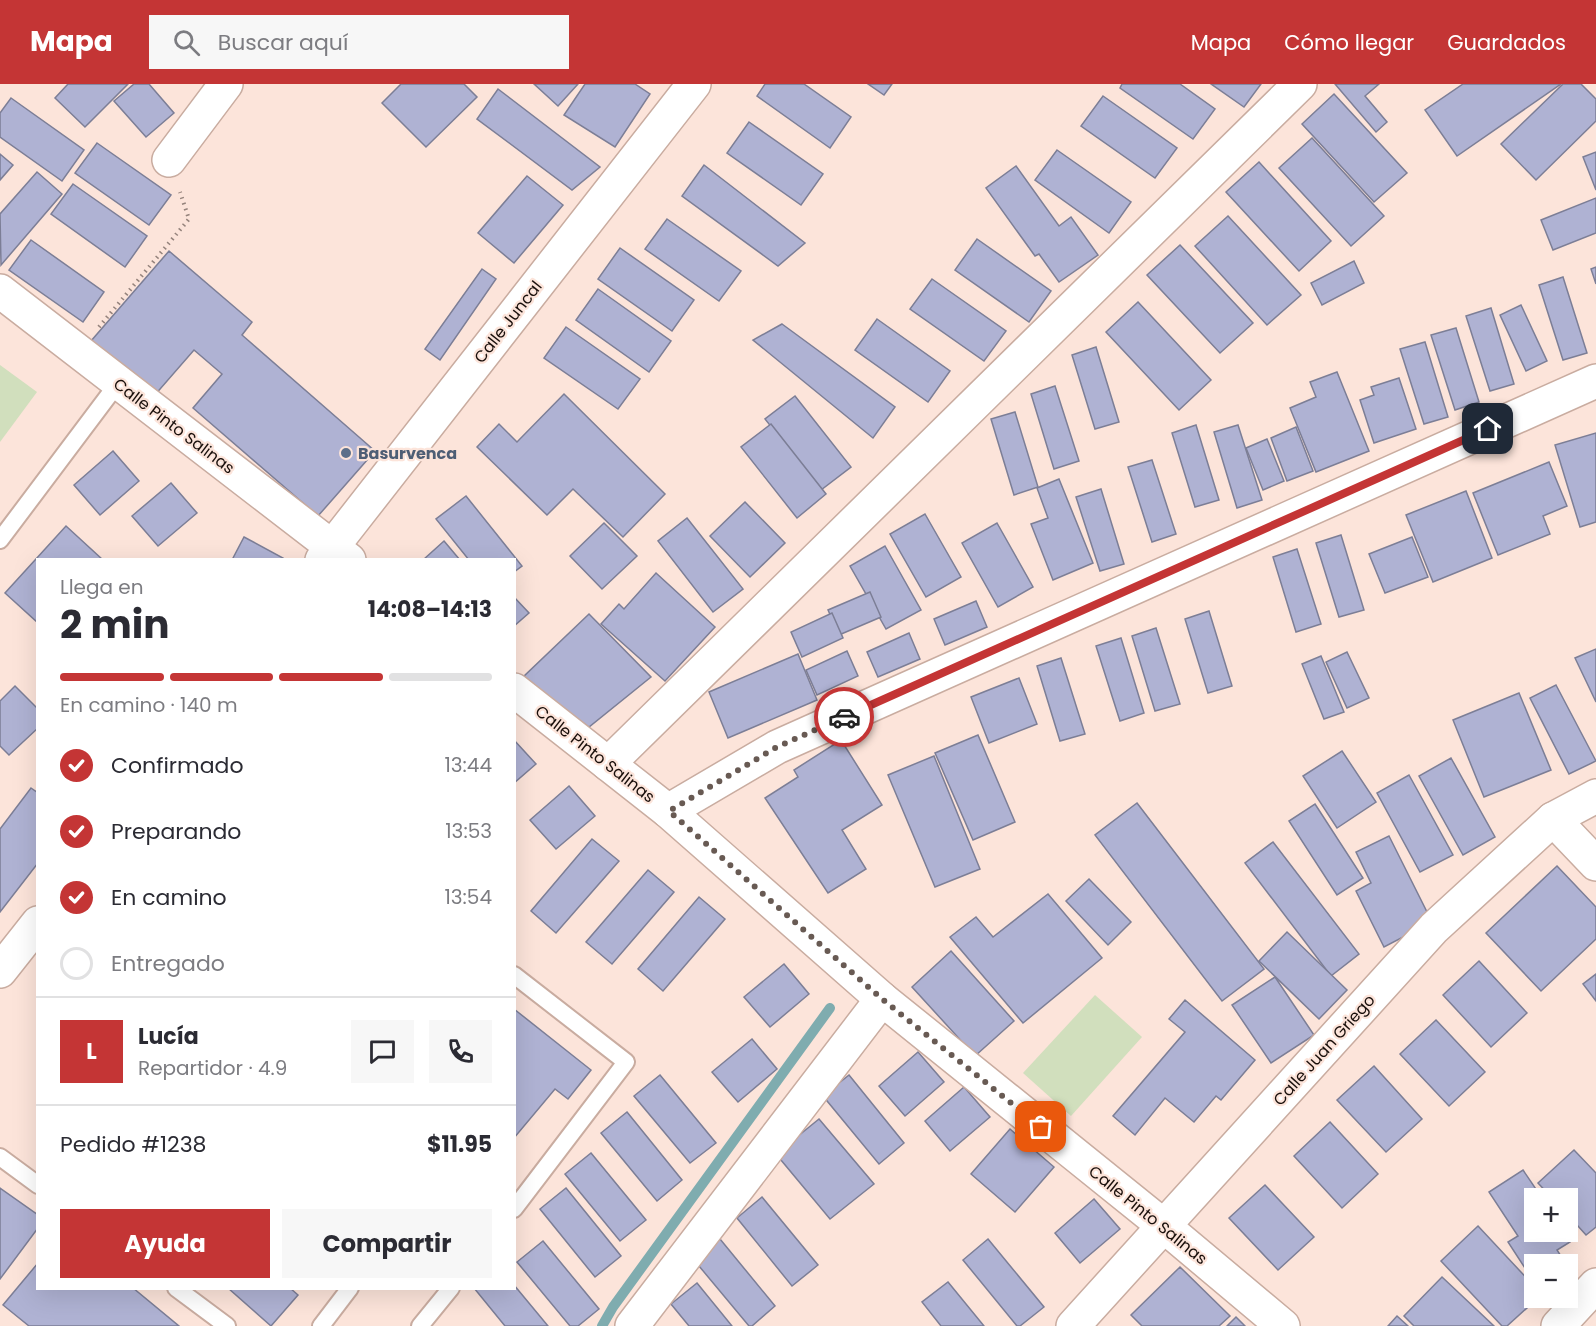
<!DOCTYPE html>
<html lang="es">
<meta charset="utf-8">
<style>
body{margin:0;font-family:Poppins,sans-serif;background:#f7f7f7;color:#2b2b33;height:100vh;display:flex;flex-direction:column;font-size:22px;white-space:nowrap}
*{box-sizing:border-box;margin:0}
p{font-size:20px;color:#7c7c81}
.icon{flex:none;width:33px;height:33px;fill:none;stroke:currentColor;stroke-width:2;stroke-linecap:round;stroke-linejoin:round}
.map{position:relative;flex:1;overflow:hidden}
.sheet{position:absolute;left:36px;top:474px;width:480px;height:732px;display:flex;flex-direction:column;background:#fff;border-radius:0px;box-shadow:0 6px 24px #0002}
.sheet>*{flex:none}
.fabs{position:absolute;left:1524px;top:1104px;display:grid;gap:12px}
.fabs a{display:grid;place-items:center;width:54px;height:54px;border-radius:0px;background:#fff;box-shadow:0 6px 24px #0002;font-size:30px}
.pin{position:absolute;display:grid;place-items:center;width:51px;height:51px;color:#fff;margin:-26px;border-radius:12px;box-shadow:0 3px 9px #0006}
.courier{position:absolute;display:grid;place-items:center;width:60px;height:60px;margin:-30px;border:4px solid #c43535;border-radius:50%;background:#fff;color:#222;box-shadow:0 2px 8px #0007}
.summary em{font-style:normal;font-weight:700}
.summary div{display:flex;flex-direction:column-reverse}
.summary{display:flex;align-items:center;justify-content:space-between;height:102px;padding:0 24px}
h1{font-size:39px;font-weight:700;line-height:45px}
.bar{display:grid;grid-template-columns:repeat(4,1fr);gap:9px 6px;align-content:center;height:72px;padding:0 24px}
.bar i{height:8px;border-radius:4px;background:#e1e1e2}
.bar .current{background:#c43535}
.bar p{grid-column:span 4}
.line{display:flex;align-items:center;gap:15px;padding:0 24px;border-top:2px solid #e1e1e2}
.line div{flex:1}
.round{display:grid;place-items:center;flex:none;width:63px;height:63px;border-radius:0px;background:#f7f7f7}
ol{padding:0 24px;list-style:none}
li{display:flex;align-items:center;gap:18px;height:66px}
li p{margin-inline-start:auto}
li .icon{padding:6px;border-radius:50%;background:#c43535;color:#fff;stroke-width:4}
li:last-child{color:#7c7c81}
li i{width:33px;height:33px;border:3px solid #e1e1e2;border-radius:50%}
.primary-button{display:flex;gap:12px;margin-top:auto;padding:12px 24px}
.primary-button a{flex:1;height:69px;border-radius:0px;background:#c43535;color:#fff;font-size:24px;font-weight:700;line-height:69px;text-align:center}
.primary-button a+a{background:#f7f7f7;color:#2b2b33}
header{display:flex;align-items:center;gap:36px;box-sizing:border-box;height:84px;padding:0 30px;background:#c43535;color:#fff}
header strong{font-size:28px}
nav{display:flex;gap:33px;margin-inline-start:auto;font-size:21px}
.search{width:420px;height:54px;background:#f7f7f7;display:flex;align-items:center;gap:15px;box-sizing:border-box;padding:0 21px;border-radius:0px;color:#7c7c81;font-size:22px}
.map>svg:first-child{display:block}
.green{fill:#d1dfbd}
.lines{fill:none;stroke-linecap:round;stroke-linejoin:round}
.stream{stroke:#7facaf;stroke-width:10}
.building{fill:#afb2d3;stroke:#7c7e96;stroke-width:1.5}
.service-casing{stroke:#c9aca0;stroke-width:20}
.minor-casing{stroke:#c9aca0;stroke-width:36}
.path{stroke:#95837c;stroke-width:4;stroke-dasharray:1.5 4.5;stroke-linecap:butt}
.service{stroke:#fff;stroke-width:16}
.minor{stroke:#fff;stroke-width:33}
.done{stroke:#685a53;stroke-width:6;stroke-dasharray:0 10.8}
.route{stroke:#c43535;stroke-width:8}
.service-dot{fill:#5c6f8a;stroke:#fce4da;stroke-width:2}
.labels{text-anchor:middle;dominant-baseline:central;stroke-width:4.5;stroke-linejoin:round;paint-order:stroke}
.street-label{font-size:16px;fill:#190f0b;stroke:#fce4da}
.service-label{font-size:16px;font-weight:bold;fill:#4e5e75;stroke:#fce4da;text-anchor:start}
</style>
<header>
<strong>Mapa</strong>
<div class="search"><svg class="icon" aria-label="search" viewBox="0 0 24 24"><circle cx="10" cy="10" r="6"/><path d="M15 15l6 6"/></svg>Buscar aquí</div>
<nav><a>Mapa</a><a>Cómo llegar</a><a>Guardados</a></nav>
</header>
<div class="map">
<svg width="1596" height="1242" viewBox="0 0 1596 1242">
<rect width="100%" height="100%" fill="#fce4da"/>
<g class="green">
<path d="M0 281 37 308 0 358Z"/>
<path d="M1095 911 1142 953 1071 1032 1023 989Z"/>
</g>
<g class="lines">
<path class="stream" d="M602 1242 613 1223 830 924"/>
</g>
<g class="building">
<path d="M68 0H128L85 43 55 14Z"/>
<path d="M134 0H149L174 29 146 53 114 17Z"/>
<path d="M401 0H464L477 13 426 63 382 19Z"/>
<path d="M534 0H578L558 22Z"/>
<path d="M585 0H635L650 10 615 63 564 31Z"/>
<path d="M765 0H804L851 33 830 64 757 12Z"/>
<path d="M868 0H892L884 11Z"/>
<path d="M1122 0H1180L1215 25 1193 55 1120 4Z"/>
<path d="M1211 0H1261L1244 23Z"/>
<path d="M1335 0H1379L1365 12 1387 38 1376 48Z"/>
<path d="M1463 0H1561L1457 72 1425 26Z"/>
<path d="M1563 0H1581L1596 15V37L1536 96 1501 60Z"/>
<path d="M498 5 600 83 572 106 477 35Z"/>
<path d="M1334 10 1407 89 1374 118 1302 40Z"/>
<path d="M1103 12 1177 64 1155 94 1081 42Z"/>
<path d="M11 14 84 66 62 97 0 53V29Z"/>
<path d="M749 38 823 90 801 121 727 69Z"/>
<path d="M1312 54 1384 132 1351 162 1279 84Z"/>
<path d="M97 59 171 111 149 141 75 89Z"/>
<path d="M1057 66 1131 118 1109 149 1035 96Z"/>
<path d="M1596 68V106L1583 73Z"/>
<path d="M0 70 13 81 0 96Z"/>
<path d="M1259 78 1331 157 1299 187 1226 108Z"/>
<path d="M704 81 805 159 778 182 682 112Z"/>
<path d="M1016 82 1059 142 1071 133 1098 171 1059 198 1039 170 1035 172 986 104Z"/>
<path d="M37 88 62 110 1 181 0 130Z"/>
<path d="M527 92 563 121 514 179 478 149Z"/>
<path d="M73 100 147 152 125 183 51 130Z"/>
<path d="M1596 114V149L1553 166 1541 136Z"/>
<path d="M1228 132 1301 211 1267 241 1195 162Z"/>
<path d="M667 135 741 187 719 217 645 165Z"/>
<path d="M977 155 1051 207 1029 238 955 186Z"/>
<path d="M31 156 104 208 83 238 9 186Z"/>
<path d="M1180 161 1253 239 1220 269 1147 191Z"/>
<path d="M620 164 694 216 672 247 598 195Z"/>
<path d="M169 167 252 238 242 251 375 367 318 432 193 324 222 290 194 266 154 312 91 257Z"/>
<path d="M1354 177 1364 199 1322 221 1311 199Z"/>
<path d="M1596 183V200L1591 185Z"/>
<path d="M482 185 496 195 440 276 425 265Z"/>
<path d="M1563 193 1587 269 1563 276 1539 201Z"/>
<path d="M932 195 1006 247 984 277 910 225Z"/>
<path d="M598 205 671 257 649 288 576 236Z"/>
<path d="M1138 218 1211 296 1179 326 1106 248Z"/>
<path d="M1521 221 1547 277 1526 287 1500 231Z"/>
<path d="M1491 224 1514 300 1490 307 1466 232Z"/>
<path d="M877 235 950 287 928 318 855 266Z"/>
<path d="M782 240 895 323 873 354 753 256Z"/>
<path d="M566 243 640 295 618 325 544 274Z"/>
<path d="M1456 244 1479 318 1455 326 1431 251Z"/>
<path d="M1425 258 1448 333 1424 340 1400 265Z"/>
<path d="M1096 263 1119 338 1095 345 1072 271Z"/>
<path d="M1337 288 1369 367 1316 388 1290 324 1316 313 1310 298Z"/>
<path d="M1399 294 1416 345 1374 359 1360 316 1374 311 1371 303Z"/>
<path d="M1055 302 1079 377 1054 385 1031 310Z"/>
<path d="M564 310 665 410 623 453 573 405 547 431 477 363 499 340 517 358Z"/>
<path d="M795 312 851 383 821 406 765 335Z"/>
<path d="M1015 328 1038 403 1014 411 991 335Z"/>
<path d="M771 340 826 410 797 434 741 363Z"/>
<path d="M1196 341 1219 416 1195 423 1172 349Z"/>
<path d="M1238 341 1262 416 1237 424 1214 348Z"/>
<path d="M1296 343 1313 387 1287 397 1271 354Z"/>
<path d="M1596 349V438L1580 443 1555 361Z"/>
<path d="M1267 355 1284 397 1263 406 1246 364Z"/>
<path d="M113 367 139 397 100 431 74 401Z"/>
<path d="M1152 376 1176 450 1152 458 1128 383Z"/>
<path d="M1549 378 1567 422 1543 432 1550 450 1498 471 1473 409Z"/>
<path d="M1059 395 1093 479 1053 496 1031 440 1048 434 1037 404Z"/>
<path d="M171 399 197 429 158 462 132 432Z"/>
<path d="M1101 405 1124 480 1100 487 1076 413Z"/>
<path d="M1466 407 1492 474 1433 498 1406 431Z"/>
<path d="M466 412 522 482 514 488V476H469L436 435Z"/>
<path d="M745 418 785 459 750 493 710 452Z"/>
<path d="M925 430 961 493 926 513 890 450Z"/>
<path d="M687 434 743 505 713 528 658 457Z"/>
<path d="M604 439 637 472 602 505 570 472Z"/>
<path d="M997 439 1033 503 998 523 962 459Z"/>
<path d="M66 442 103 476H38L37 538 5 509Z"/>
<path d="M1341 451 1364 526 1339 533 1316 459Z"/>
<path d="M244 453 283 474 282 476H232Z"/>
<path d="M1412 453 1428 493 1385 509 1369 470Z"/>
<path d="M444 457 460 476H423Z"/>
<path d="M885 462 921 526 886 545 850 482Z"/>
<path d="M1297 465 1321 540 1296 548 1273 473Z"/>
<path d="M656 489 715 543 665 597 601 540 619 520 624 525Z"/>
<path d="M870 508 881 533 839 551 828 526Z"/>
<path d="M514 513 529 529 514 542Z"/>
<path d="M976 517 987 543 945 561 934 535Z"/>
<path d="M1209 527 1232 602 1208 609 1185 535Z"/>
<path d="M832 529 843 554 802 573 791 548Z"/>
<path d="M589 530 651 593 589 643 521 595Z"/>
<path d="M1156 544 1180 620 1155 627 1132 552Z"/>
<path d="M909 549 920 575 878 593 867 568Z"/>
<path d="M1121 554 1144 629 1120 637 1096 562Z"/>
<path d="M1596 565V618L1575 574Z"/>
<path d="M847 567 858 592 817 611 806 586Z"/>
<path d="M1347 568 1369 614 1347 624 1326 578Z"/>
<path d="M798 570 817 616 728 654 709 608Z"/>
<path d="M1321 572 1344 628 1324 635 1302 580Z"/>
<path d="M1061 574 1085 650 1060 657 1037 582Z"/>
<path d="M1019 594 1037 640 989 659 971 613Z"/>
<path d="M1556 601 1596 677 1569 690 1530 614Z"/>
<path d="M15 602 38 625V644L9 671 0 662V617Z"/>
<path d="M1519 609 1551 686 1484 713 1453 636Z"/>
<path d="M978 651 1015 738 973 756 935 669Z"/>
<path d="M514 656 536 680 514 699Z"/>
<path d="M841 656 882 721 842 746 866 785 828 809 765 714 798 693 794 686Z"/>
<path d="M1342 667 1376 718 1337 744 1303 692Z"/>
<path d="M934 672 980 785 935 803 888 691Z"/>
<path d="M1451 674 1495 753 1463 771 1419 692Z"/>
<path d="M1409 691 1453 771 1420 788 1377 709Z"/>
<path d="M569 702 595 732 556 765 530 736Z"/>
<path d="M31 704 38 709V779L0 828V745Z"/>
<path d="M1137 719 1264 885 1222 917 1095 751Z"/>
<path d="M1315 720 1363 794 1337 811 1289 737Z"/>
<path d="M1389 752 1432 838 1384 863 1356 807 1371 799 1356 768Z"/>
<path d="M592 755 619 777 556 849 531 827Z"/>
<path d="M1273 758 1359 870 1331 892 1245 779Z"/>
<path d="M1557 782 1596 823V855L1541 907 1486 849Z"/>
<path d="M648 786 674 808 612 880 586 858Z"/>
<path d="M1089 795 1131 838 1108 861 1066 817Z"/>
<path d="M1048 810 1102 874 1023 939 950 853 976 833 993 853Z"/>
<path d="M699 813 725 835 663 907 638 885Z"/>
<path d="M1287 848 1347 906 1319 935 1259 877Z"/>
<path d="M951 867 1014 937 975 972 912 903Z"/>
<path d="M1479 877 1527 929 1491 963 1443 911Z"/>
<path d="M784 880 809 910 770 943 744 913Z"/>
<path d="M1596 890V917L1583 900Z"/>
<path d="M1275 893 1314 951 1271 979 1232 921Z"/>
<path d="M1185 916 1255 976 1221 1016 1216 1012 1194 1038 1165 1014 1135 1051 1113 1032 1185 948 1169 935Z"/>
<path d="M514 925 591 986 568 1015 555 1005 514 1054Z"/>
<path d="M1436 936 1485 988 1449 1022 1400 970Z"/>
<path d="M752 955 777 985 738 1018 712 988Z"/>
<path d="M918 968 944 998 905 1032 879 1002Z"/>
<path d="M1374 982 1422 1035 1386 1068 1337 1016Z"/>
<path d="M660 991 716 1059 690 1079 634 1012Z"/>
<path d="M849 991 904 1059 879 1080 823 1012Z"/>
<path d="M964 1003 990 1033 950 1067 925 1037Z"/>
<path d="M627 1028 682 1096 657 1117 601 1049Z"/>
<path d="M819 1035 874 1100 830 1135 776 1070Z"/>
<path d="M1330 1038 1378 1090 1342 1124 1294 1072Z"/>
<path d="M1010 1045 1054 1083 1015 1128 971 1090Z"/>
<path d="M1574 1066 1596 1089V1143L1586 1151 1568 1131V1114H1552L1538 1099Z"/>
<path d="M591 1069 646 1136 620 1157 565 1090Z"/>
<path d="M1523 1086 1542 1114H1534V1148H1563L1570 1158 1557 1166 1566 1180H1534V1198L1508 1158 1518 1152 1489 1108Z"/>
<path d="M1265 1101 1314 1153 1278 1186 1229 1134Z"/>
<path d="M0 1104 38 1131V1144L0 1195Z"/>
<path d="M566 1104 621 1172 595 1193 540 1125Z"/>
<path d="M762 1113 818 1181 792 1202 737 1134Z"/>
<path d="M1094 1115 1120 1145 1080 1179 1055 1149Z"/>
<path d="M1478 1142 1534 1202V1214H1538L1507 1242H1502L1441 1177Z"/>
<path d="M720 1155 775 1222 752 1242H749L694 1176Z"/>
<path d="M988 1155 1044 1223 1020 1242H1017L963 1176Z"/>
<path d="M543 1157 599 1225 578 1242H570L517 1178Z"/>
<path d="M38 1179V1204H133L179 1242H29L3 1221Z"/>
<path d="M1180 1183 1230 1232 1219 1242H1142L1131 1231Z"/>
<path d="M1442 1193 1494 1242H1414L1404 1232Z"/>
<path d="M948 1198 984 1242H941L922 1218Z"/>
<path d="M697 1199 732 1242H689L671 1220Z"/>
<path d="M514 1201 548 1242H505L474 1204H514Z"/>
<path d="M228 1204H290L298 1211 271 1242Z"/>
<path d="M1397 1232 1408 1242H1388Z"/>
<path d="M1236 1233 1245 1242H1227Z"/>
</g>
<g class="lines">
<defs>
<g id="service">
<path d="M0 456 118 299"/>
<path d="M514 891 626 978 514 1125"/>
<path d="M0 1073 38 1101"/>
<path d="M176 1204 227 1242"/>
<path d="M321 1242 350 1204"/>
<path d="M420 1242 451 1204"/>
</g>
<g id="minor">
<path d="M169 76 226 0"/>
<path d="M0 207 349 476"/>
<path d="M322 476 694 0"/>
<path d="M514 606 668 727 882 915 1165 1143 1283 1242"/>
<path d="M608 680 1300 0"/>
<path d="M668 727 777 663 1596 297"/>
<path d="M1553 735 1596 780"/>
<path d="M0 887 38 839"/>
<path d="M632 1242 882 915"/>
<path d="M1073 1242 1434 844 1553 735 1596 712"/>
<path d="M1558 1242 1596 1201"/>
</g>
</defs>
<use href="#service" class="service-casing"/>
<use href="#minor" class="minor-casing"/>
<path class="path" d="M99 243 189 135 180 108"/>
<use href="#service" class="service"/>
<use href="#minor" class="minor"/>
</g>
<g class="lines">
<path class="done" d="M844 633 777 663 669 727 882 915 1041 1043"/>
<path class="route" d="M844 633 1488 345"/>
</g>
<circle class="service-dot" cx="346" cy="369" r="6"/>
<g class="labels">
<g class="street-label">
<text transform="translate(508 238) rotate(-52)">Calle Juncal</text>
<text transform="translate(174 342) rotate(37)">Calle Pinto Salinas</text>
<text transform="translate(595 670) rotate(38)">Calle Pinto Salinas</text>
<text transform="translate(1324 966) rotate(-48)">Calle Juan Griego</text>
<text transform="translate(1148 1131) rotate(39)">Calle Pinto Salinas</text>
</g>
<g class="service-label">
<text x="358" y="369">Basurvenca</text>
</g>
</g>
</svg>
<div class="fabs">
<a>+</a>
<a>−</a>
</div>
<div class="pin" style="left:1041px;top:1043px;background:#ea580c"><svg class="icon" aria-label="bag" viewBox="0 0 24 24"><path d="M5 8h14l-1 12H6zM9 8a3 3 0 0 1 6 0"/></svg></div>
<div class="pin" style="left:1488px;top:345px;background:#1f2937"><svg class="icon" aria-label="home" viewBox="0 0 24 24"><path d="M3 11l9-7 9 7M6 9v11h12V9"/></svg></div>
<div class="courier" style="left:844px;top:633px"><svg class="icon" aria-label="car" viewBox="0 0 24 24"><path d="M5 17H2v-5l4-1 3-4h7l3 4 3 1v5h-3M9 17h6M6 11h13"/><circle cx="7" cy="17" r="2"/><circle cx="17" cy="17" r="2"/></svg></div>
<section class="sheet">
<div class="summary"><div><h1>2 min</h1><p>Llega en</p></div><em>14:08–14:13</em></div>
<div class="bar"><i class="current"></i><i class="current"></i><i class="current"></i><i></i><p>En camino · 140 m</p></div>
<ol>
<li><svg class="icon" aria-label="check" viewBox="0 0 24 24"><path d="M5 12l5 5 9-10"/></svg>Confirmado<p>13:44</p></li>
<li><svg class="icon" aria-label="check" viewBox="0 0 24 24"><path d="M5 12l5 5 9-10"/></svg>Preparando<p>13:53</p></li>
<li><svg class="icon" aria-label="check" viewBox="0 0 24 24"><path d="M5 12l5 5 9-10"/></svg>En camino<p>13:54</p></li>
<li><i></i>Entregado</li>
</ol>
<div class="line" style="height:108px"><b class="round" style="background:#c43535;color:#fff">L</b><div><b>Lucía</b><p>Repartidor · 4.9</p></div><a class="round"><svg class="icon" aria-label="chat" viewBox="0 0 24 24"><path d="M4 5h16v11H9l-5 4z"/></svg></a><a class="round"><svg class="icon" aria-label="phone" viewBox="0 0 24 24"><path d="M5 4h4l2 5-3 2q2 4 5 5l2-3 5 2v4C11 20 4 13 5 4z"/></svg></a></div>
<div class="line" style="height:78px"><div>Pedido #1238</div><b>$11.95</b></div>
<div class="primary-button"><a>Ayuda</a><a>Compartir</a></div>
</section>
</div>
